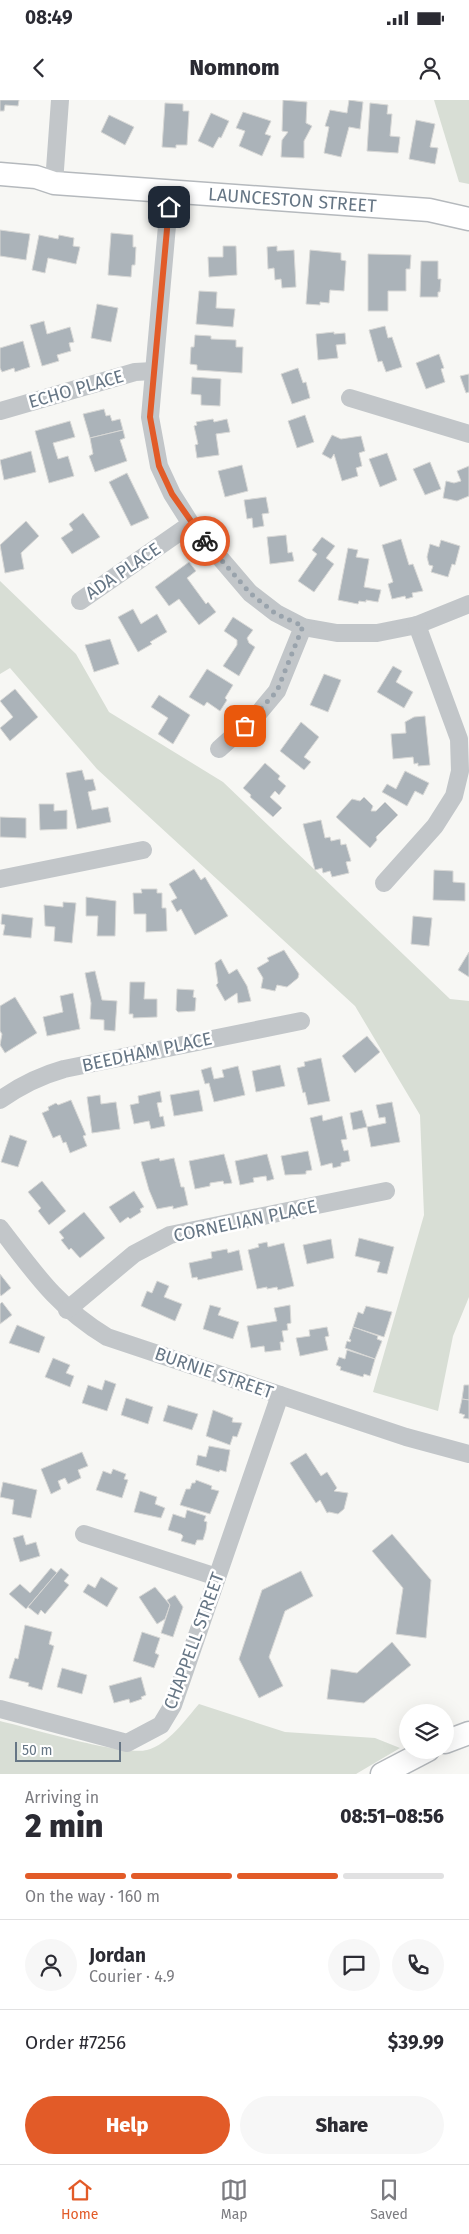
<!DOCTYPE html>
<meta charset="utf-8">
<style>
body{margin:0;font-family:"Fira Sans",sans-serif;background:#f7f7f7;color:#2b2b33;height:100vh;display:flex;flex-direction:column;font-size:19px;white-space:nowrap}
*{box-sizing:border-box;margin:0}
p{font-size:16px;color:#7c7c81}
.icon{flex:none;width:28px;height:28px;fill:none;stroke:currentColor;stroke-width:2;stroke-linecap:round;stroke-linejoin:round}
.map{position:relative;height:1674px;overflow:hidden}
.drawer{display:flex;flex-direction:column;background:#fff;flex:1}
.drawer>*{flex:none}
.buttons{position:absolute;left:399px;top:1604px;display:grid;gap:10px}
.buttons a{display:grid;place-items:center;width:55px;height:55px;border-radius:50%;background:#fff;box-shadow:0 5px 20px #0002;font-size:25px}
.scale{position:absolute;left:15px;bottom:12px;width:106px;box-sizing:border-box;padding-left:5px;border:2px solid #667685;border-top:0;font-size:14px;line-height:18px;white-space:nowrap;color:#667685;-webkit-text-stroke:4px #fff;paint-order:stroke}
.pin{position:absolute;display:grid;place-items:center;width:42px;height:42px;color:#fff;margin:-21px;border-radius:10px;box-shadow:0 2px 8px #0006}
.courier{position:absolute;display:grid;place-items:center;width:50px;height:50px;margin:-25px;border:4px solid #e25b28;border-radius:50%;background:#fff;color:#222;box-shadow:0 1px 6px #0007}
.overview em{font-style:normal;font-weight:800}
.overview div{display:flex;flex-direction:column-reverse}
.overview{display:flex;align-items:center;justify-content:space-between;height:85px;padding:0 25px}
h1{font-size:32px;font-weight:800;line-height:38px}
.bar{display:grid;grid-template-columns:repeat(4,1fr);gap:8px 5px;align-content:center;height:60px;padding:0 25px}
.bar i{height:6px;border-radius:4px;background:#e1e1e2}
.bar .active{background:#e25b28}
.bar p{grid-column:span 4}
.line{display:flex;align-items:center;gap:12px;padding:0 25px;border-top:1px solid #e1e1e2}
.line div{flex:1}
.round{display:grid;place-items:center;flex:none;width:52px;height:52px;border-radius:26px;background:#f7f7f7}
.action{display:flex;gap:10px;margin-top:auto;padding:10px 25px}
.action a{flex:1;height:58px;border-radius:30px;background:#e25b28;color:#fff;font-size:20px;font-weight:800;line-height:58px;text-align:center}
.action a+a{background:#f7f7f7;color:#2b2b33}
.status{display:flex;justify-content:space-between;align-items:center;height:35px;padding:0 25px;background:#fff;direction:ltr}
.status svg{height:14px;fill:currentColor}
header{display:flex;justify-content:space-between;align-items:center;height:65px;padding:0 25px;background:#fff;font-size:22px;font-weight:800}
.tab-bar{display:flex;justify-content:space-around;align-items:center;height:70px;border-top:1px solid #e1e1e2;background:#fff;font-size:14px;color:#7c7c81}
.tab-bar a{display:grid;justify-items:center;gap:2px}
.tab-bar .active{color:#e25b28}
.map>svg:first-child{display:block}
.green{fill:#d8ded5}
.building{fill:#abb3b9;stroke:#d8d8d6}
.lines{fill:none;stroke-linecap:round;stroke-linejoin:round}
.major-casing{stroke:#b5b9bd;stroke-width:25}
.minor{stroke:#c2c6c9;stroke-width:18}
.major{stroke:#fff;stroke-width:22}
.done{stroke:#99a3ac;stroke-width:5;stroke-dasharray:0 9}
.route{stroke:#e25b28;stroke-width:6}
.labels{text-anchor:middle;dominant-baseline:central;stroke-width:5;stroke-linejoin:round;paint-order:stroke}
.street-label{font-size:18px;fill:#667685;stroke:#fff}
</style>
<div class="status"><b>08:49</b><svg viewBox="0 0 49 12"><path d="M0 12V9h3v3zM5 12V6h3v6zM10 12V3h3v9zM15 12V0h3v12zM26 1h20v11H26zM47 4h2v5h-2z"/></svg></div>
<header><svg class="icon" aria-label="back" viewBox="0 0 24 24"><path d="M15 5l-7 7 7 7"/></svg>Nomnom<svg class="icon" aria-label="person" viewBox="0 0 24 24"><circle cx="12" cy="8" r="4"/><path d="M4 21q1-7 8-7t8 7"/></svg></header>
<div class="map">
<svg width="469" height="1674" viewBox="0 0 469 1674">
<rect width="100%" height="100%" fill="#f7f7f4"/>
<g class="green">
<path d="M434 0H469V84L459 82Z"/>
<path d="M0 481 76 554 109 612 223 682 450 899 469 901V1197L453 1236 438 1311 373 1292 424 1115 420 1015 355 906 97 669 10 568 0 574Z"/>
<path d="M199 1604 285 1632 375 1638 400 1648 356 1674H0V1621C30 1628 122 1656 147 1650 169 1644 185 1620 199 1604Z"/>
</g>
<g class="building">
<path d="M0 0H19L18 6 5 5 4 11H0Z"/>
<path d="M283 0 307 2 306 23 312 26 304 41V58L281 57 282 40 288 32 282 31Z"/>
<path d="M349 0 363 2 360 29 349 27 341 57 324 53 329 27 325 26 330 10 347 13Z"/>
<path d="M165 3 183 4V11H189L187 45H176V48L162 47Z"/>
<path d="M370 3 388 5 387 14H392L390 36 400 37 398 53 367 51Z"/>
<path d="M243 12 271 21 265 34 271 36 262 56 239 46 245 31 236 28Z"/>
<path d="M211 13 229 21 221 38 219 37 213 48 198 41Z"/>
<path d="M109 15 134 27 125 45 101 32Z"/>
<path d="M416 20 435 24 430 47 438 48 435 64 409 59Z"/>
<path d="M0 130 30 134 26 160 0 156Z"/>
<path d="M111 133 133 135V147H136L135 165H132L131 177 108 175Z"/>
<path d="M39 135 58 139 59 135 74 138 73 146 80 147 76 164 48 158 45 173 32 170Z"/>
<path d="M223 146H236L237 175 209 177 208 157H223Z"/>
<path d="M277 146V151L294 150 296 187 282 188 281 179 275 180 274 168 268 169 267 147Z"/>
<path d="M310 150 341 153V160L346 161 344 191 330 190 329 203 320 202V205L306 204Z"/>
<path d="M368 154 411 155 410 169H406V191H388V211H368Z"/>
<path d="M421 161H438V179H441L440 192H438V197H420Z"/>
<path d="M199 191 217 192 216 208 235 209 233 227 196 224Z"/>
<path d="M97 204 118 208 111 242 91 238Z"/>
<path d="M44 221 47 234 70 227 74 242 69 243 71 251 57 255 59 261 42 266 30 225Z"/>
<path d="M385 226 388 238 392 237 402 267 386 272 382 261 378 262 369 230Z"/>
<path d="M334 232V234L345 233 346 244 336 245 338 258 318 260 316 234Z"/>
<path d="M195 235 211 236V239L236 240V247H243L242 273 197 270V265L190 264 191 247H194Z"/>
<path d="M23 241 30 267 15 272 14 268 2 272 0 268V248Z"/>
<path d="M439 254 444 268 441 269 445 282 426 289 416 263Z"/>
<path d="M298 268 303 283 306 282 310 298 292 304 281 274Z"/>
<path d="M469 274V292L466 293 460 276Z"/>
<path d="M192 277 221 279 220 306 201 305V295L191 294Z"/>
<path d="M104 309 106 316 110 315 112 321 120 319 123 330 90 338 83 314Z"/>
<path d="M305 315 314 342 297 348 288 321Z"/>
<path d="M213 319 214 322 227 319 230 332 216 334 219 355 197 358 195 345 198 344 194 326 197 325 196 322Z"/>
<path d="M70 321 75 337 53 343 58 359 68 356 74 376 49 383 35 331Z"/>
<path d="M123 330 125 338 120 340 127 361 95 372 89 356 93 354 90 338Z"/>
<path d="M332 335 341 339 361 336 365 351 359 353 362 366 356 368 358 376 342 381 334 354 331 359 322 354Z"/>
<path d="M31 351 36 372 4 380 0 360Z"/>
<path d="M387 353 397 380 380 387 369 359Z"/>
<path d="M430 362 441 389 425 395 413 369Z"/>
<path d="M242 365 248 391 225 397 218 371Z"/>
<path d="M469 366V396L457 401 443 398 446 381 454 383 461 381 457 371Z"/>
<path d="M127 373 149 418 131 426 109 382Z"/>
<path d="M266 397 269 413 262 414 264 426 253 428 252 418 247 419 244 400Z"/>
<path d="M83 413 100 437 72 454 61 438 73 430 69 424Z"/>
<path d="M26 421 39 436 21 453 24 469 5 473 0 445Z"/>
<path d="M286 435 288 453 292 452 294 461 270 464 267 437Z"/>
<path d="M322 437 335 446 326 458 334 464 314 492 298 481 317 454 312 450Z"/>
<path d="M401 439 409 465 413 464 423 491 412 493 413 497 406 499 405 496 392 499 388 484 393 482 382 445Z"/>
<path d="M441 440 460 446 455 465 452 464 448 477 431 472 433 466 429 465 427 457 430 444 439 447Z"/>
<path d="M348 448 358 450 356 457 369 459 364 487 381 490 378 502 366 500V502L359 501 358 504 338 500Z"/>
<path d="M189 462 196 471 187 478 206 504 208 502 216 512 199 525 179 499 169 506 155 487Z"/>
<path d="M133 509 141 524 157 514 167 532 150 542 152 544 138 552 118 517Z"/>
<path d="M233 517 253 530 247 538 249 543 255 547 239 576 223 566 237 545V540L224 531Z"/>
<path d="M110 539 119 564 94 572 85 545Z"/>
<path d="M393 566 402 571 396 582 413 592 404 608 377 592Z"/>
<path d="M207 569 233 585 225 598 227 600 220 611 207 602 204 606 189 597Z"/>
<path d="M324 574 341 580 328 612 310 605Z"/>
<path d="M15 589 38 617 10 641 0 628 13 617 0 601Z"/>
<path d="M159 595 190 615 173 644 158 634 168 618 151 607Z"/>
<path d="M425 616 430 665 418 666V663L414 664 413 657 393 659 391 634 406 633 405 622 414 617Z"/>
<path d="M301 622 319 637 304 657 311 662 304 670 280 651Z"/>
<path d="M265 663 280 676 278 679 286 686 279 695 275 691 270 697 282 708 273 717 250 697 251 695 243 688Z"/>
<path d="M82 670 85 680 93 679 96 690 88 692 92 710 108 707 111 722 77 729 66 673Z"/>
<path d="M405 671 429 683 423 695 415 691 407 706 382 692 387 684 396 689Z"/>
<path d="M364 697 373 706 371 711H376L385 702 398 715 376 737 377 740 370 748 336 717 352 699 360 701Z"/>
<path d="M39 704H54V711L67 710V729L40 730Z"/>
<path d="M0 717 26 718V738L0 737Z"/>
<path d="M321 720 325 738 330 737 331 741 340 739 341 745 346 744 351 761 346 762 349 773 332 777 330 771 323 773 322 768 315 770 303 724Z"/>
<path d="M194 769 201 780 205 777 228 816 195 835 181 809 177 812 171 801 177 798 169 784Z"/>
<path d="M434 770 453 771V782L465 783V801L433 800Z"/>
<path d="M141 789H157V793H162V808H166L167 831 146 832V814H134L133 793H142Z"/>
<path d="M86 797 116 801 115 836H97L98 816H86Z"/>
<path d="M63 802 76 803 72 843 54 841 55 827 45 826 44 805 63 807Z"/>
<path d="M2 814 33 818 31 838 3 835 5 825 1 824Z"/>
<path d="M413 816 432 818 429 846 411 844Z"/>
<path d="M284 850 299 874 298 878 287 887 277 885 275 891 261 888 263 878 257 868 269 861 267 858Z"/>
<path d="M469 852V877L458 870Z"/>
<path d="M221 859 229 874 237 869 247 886 251 901 238 903 237 893 225 901 216 885 218 883 215 863Z"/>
<path d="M95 871 102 900 117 901 115 931 104 930V920L90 919 91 903 85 873Z"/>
<path d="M130 882H145L144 899H157V917L133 918V914H129Z"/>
<path d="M177 889 194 890 193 897 196 898 195 911 178 912 176 910Z"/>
<path d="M73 893 80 929 47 936 43 917 63 912 60 896Z"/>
<path d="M15 897 37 933 5 953 0 945 2 934 0 931V906Z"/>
<path d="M367 936 380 952 355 973 342 956Z"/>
<path d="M321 958 330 1001 308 1005 305 992 303 993 297 968 305 966 304 962Z"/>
<path d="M280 965 285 986 256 992 252 971Z"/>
<path d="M238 966 245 995 214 1002 209 983 205 984 201 970 211 967 214 979 224 977 222 970Z"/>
<path d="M199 990 203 1011 174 1016 170 995Z"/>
<path d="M160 991 162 1002 157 1003 160 1017 163 1016 165 1026 151 1029 149 1021 134 1024 130 1005 139 1003 138 996Z"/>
<path d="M100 995 101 1004 116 1002 120 1029 92 1033 87 997Z"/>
<path d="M71 1000 86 1035 83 1036 87 1046 70 1053 66 1042 63 1043 60 1035 53 1038 42 1013 49 1010 48 1007 56 1003 58 1005Z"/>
<path d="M392 1002 400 1042 371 1047 367 1027 386 1023 385 1017 379 1018 376 1005Z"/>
<path d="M362 1010 367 1027 353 1030 350 1013Z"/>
<path d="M322 1015 323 1021 342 1016 347 1039 341 1040 344 1051 348 1050 350 1061 341 1063V1066L333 1068 332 1063 321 1066 310 1018Z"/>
<path d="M10 1035 27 1041 18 1067 1 1062Z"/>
<path d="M308 1051 312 1070 306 1071V1074L285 1075 281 1056Z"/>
<path d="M224 1054 232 1083 224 1084 223 1081 210 1083V1086L195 1089 189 1061Z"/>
<path d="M267 1054 274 1079 267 1081 266 1076 253 1078 254 1082 240 1085 235 1061Z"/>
<path d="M159 1058 160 1061 174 1058 181 1087H184L188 1105 173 1109V1106L157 1109 149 1090 141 1062Z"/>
<path d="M42 1081 66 1111 49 1125 38 1111 41 1108 28 1092Z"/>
<path d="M134 1091 144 1107 140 1109 141 1112 130 1119 128 1117 120 1123 109 1107Z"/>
<path d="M84 1112 105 1138 80 1158 71 1148 69 1150 61 1140 64 1138 59 1132Z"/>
<path d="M359 1138 394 1147 387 1174 377 1172 380 1162 355 1156Z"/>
<path d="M331 1139 334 1158 307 1164 303 1145Z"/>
<path d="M267 1142 268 1147 284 1143 294 1186 278 1190 277 1187 267 1189V1187L257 1189 248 1150 259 1147 258 1144Z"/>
<path d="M227 1149 228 1153 239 1150 243 1170 198 1180 197 1177 192 1178 189 1163 212 1158 211 1152Z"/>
<path d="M0 1174 11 1188 1 1196 0 1194Z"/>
<path d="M157 1181 169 1186 164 1197 182 1204 175 1221 141 1206 147 1191 152 1193Z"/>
<path d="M2 1202 12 1215 0 1224V1204Z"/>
<path d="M210 1205 221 1208 218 1215 239 1222 233 1239 203 1229Z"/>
<path d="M290 1205 291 1223 287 1224 288 1230 282 1231 284 1242H280L281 1250 265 1252 264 1246 251 1248 247 1226 277 1221 274 1208Z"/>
<path d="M366 1206 392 1212 384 1237 353 1227 358 1212 363 1214Z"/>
<path d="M17 1225 45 1237 39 1253 9 1243Z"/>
<path d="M327 1227 329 1236 325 1237 328 1250 300 1256 296 1238 310 1236 309 1230Z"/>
<path d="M353 1227 378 1236 377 1239 382 1241 375 1259 345 1248 347 1241 350 1242 351 1240 349 1239Z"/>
<path d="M347 1250 375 1259 370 1276 364 1274 363 1277 340 1270 341 1267 336 1265 339 1257 345 1259Z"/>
<path d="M53 1258 70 1265 66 1273 74 1276 70 1287 45 1277Z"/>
<path d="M105 1280 116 1284 107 1311 82 1303 88 1285 102 1290Z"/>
<path d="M464 1285H469V1300L462 1299Z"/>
<path d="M126 1298 153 1307 148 1324 121 1315Z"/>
<path d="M462 1299 469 1300V1319L463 1318 465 1315 459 1313Z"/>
<path d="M168 1305 198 1314 192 1330 163 1321Z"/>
<path d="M213 1310 233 1318 232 1322 242 1323 237 1337 233 1336 230 1345 206 1336Z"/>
<path d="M209 1346 230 1350 226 1372 220 1370 219 1372 196 1365 198 1355 206 1357Z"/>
<path d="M82 1352 88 1366 78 1370 81 1378 68 1384 65 1378 58 1381 61 1389 51 1394 41 1369Z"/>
<path d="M306 1353 321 1376 327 1372 337 1388 334 1391 348 1393 344 1409 338 1414 329 1412 327 1413 320 1400 316 1403 290 1363Z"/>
<path d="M113 1369 126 1374 124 1379 128 1380 122 1398 96 1390 103 1371 111 1374Z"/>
<path d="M196 1380 212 1386 211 1389 219 1391 210 1414 180 1405 186 1389H190L192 1383H195Z"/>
<path d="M3 1382 37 1390 31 1418 12 1414 14 1400 0 1397Z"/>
<path d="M140 1391 157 1397 155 1404 165 1408 161 1418 134 1412Z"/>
<path d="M187 1410 206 1416 204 1421 207 1422 206 1430 203 1440H197L195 1445 181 1441 183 1436 181 1434 168 1430 173 1414 185 1418Z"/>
<path d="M392 1434 431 1480 426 1538 396 1534 403 1488 372 1451Z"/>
<path d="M23 1435 26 1445 36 1442 40 1456 20 1462 13 1438Z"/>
<path d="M51 1468 57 1473 26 1509 9 1494 20 1484 30 1493Z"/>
<path d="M61 1468 69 1475 64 1481 69 1485 45 1514 41 1510 38 1515 28 1507Z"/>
<path d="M301 1471 313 1496 285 1511 269 1557 283 1586 259 1598 239 1559 262 1490Z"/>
<path d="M101 1477 118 1488 107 1507 83 1492 88 1484 95 1488Z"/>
<path d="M155 1487 170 1505 165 1519 157 1524 139 1497Z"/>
<path d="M175 1495 183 1507 173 1537 161 1533 170 1505 167 1500Z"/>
<path d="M25 1525 52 1532 49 1544 54 1546 42 1590 28 1586 29 1583 9 1578 15 1558 18 1559Z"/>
<path d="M142 1532 160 1538 155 1553 159 1555 154 1568 133 1561Z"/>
<path d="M392 1542 411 1565 364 1603 327 1599 331 1569 357 1573Z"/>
<path d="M62 1568 87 1575 82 1594 57 1587Z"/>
<path d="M141 1577 146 1595 141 1597 142 1599 130 1603 129 1599 114 1603 109 1586Z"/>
</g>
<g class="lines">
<defs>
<g id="major">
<path id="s1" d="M0 74 36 77 54 83 429 110 469 119"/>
<path d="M445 1642 469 1633"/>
<path d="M382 1674 428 1650"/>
</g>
</defs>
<use href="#major" class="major-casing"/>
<g class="minor">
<path d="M54 83 60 0"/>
<path d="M170 92 150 317 159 366 172 394 191 424 250 493 276 513 303 527 337 533H377L417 525 469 504"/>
<path d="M350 298 469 334"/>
<path d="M0 311 135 272 153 271"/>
<path d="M80 501 191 424"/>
<path d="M219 649 257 615 277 591 303 527"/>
<path d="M0 779 143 750"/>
<path d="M384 783 435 726 454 696 460 671 459 639 417 525"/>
<path d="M0 1000C21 985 39 976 64 969L301 921"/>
<path d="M0 1128C34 1172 57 1207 107 1237L406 1337 469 1354"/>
<path d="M67 1210 134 1154 170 1135 386 1091"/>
<path d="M84 1434 217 1477"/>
<path d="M0 1609 127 1643 161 1625 173 1605 280 1295"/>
</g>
<use href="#major" class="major"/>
</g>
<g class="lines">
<path class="done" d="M205 441 250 493 276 514 303 526 277 591 245 626"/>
<path class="route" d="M169 107 150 317 159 366 172 394 205 441"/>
</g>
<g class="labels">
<g class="street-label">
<text stroke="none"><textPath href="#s1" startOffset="294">LAUNCESTON STREET</textPath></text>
<text transform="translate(76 289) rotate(-16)">ECHO PLACE</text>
<text transform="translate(123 471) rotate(-34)">ADA PLACE</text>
<text transform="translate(147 952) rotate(-12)">BEEDHAM PLACE</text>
<text transform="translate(245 1121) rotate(-12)">CORNELIAN PLACE</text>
<text transform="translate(214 1273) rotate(19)">BURNIE STREET</text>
<text transform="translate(194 1541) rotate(-70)">CHAPPELL STREET</text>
</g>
</g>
</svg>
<div class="buttons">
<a><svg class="icon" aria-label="layers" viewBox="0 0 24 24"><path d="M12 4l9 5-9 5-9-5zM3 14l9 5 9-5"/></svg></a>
</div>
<div class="scale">50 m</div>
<div class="pin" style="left:245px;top:626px;background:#ea580c"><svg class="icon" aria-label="bag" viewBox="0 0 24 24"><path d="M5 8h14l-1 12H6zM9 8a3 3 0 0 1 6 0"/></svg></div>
<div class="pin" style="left:169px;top:107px;background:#1f2937"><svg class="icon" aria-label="home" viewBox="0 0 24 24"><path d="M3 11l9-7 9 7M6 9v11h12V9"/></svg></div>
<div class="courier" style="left:205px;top:441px"><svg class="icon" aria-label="bike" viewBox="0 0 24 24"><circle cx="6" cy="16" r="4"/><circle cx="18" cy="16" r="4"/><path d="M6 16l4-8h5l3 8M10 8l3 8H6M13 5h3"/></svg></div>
</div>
<section class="drawer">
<div class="overview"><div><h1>2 min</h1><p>Arriving in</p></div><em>08:51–08:56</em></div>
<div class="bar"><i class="active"></i><i class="active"></i><i class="active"></i><i></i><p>On the way · 160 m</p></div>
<div class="line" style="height:90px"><a class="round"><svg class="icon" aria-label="person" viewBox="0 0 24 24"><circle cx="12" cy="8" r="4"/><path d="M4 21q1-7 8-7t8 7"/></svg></a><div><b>Jordan</b><p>Courier · 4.9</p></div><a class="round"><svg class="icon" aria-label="chat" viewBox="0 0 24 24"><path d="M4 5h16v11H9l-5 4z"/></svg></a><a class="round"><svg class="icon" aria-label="phone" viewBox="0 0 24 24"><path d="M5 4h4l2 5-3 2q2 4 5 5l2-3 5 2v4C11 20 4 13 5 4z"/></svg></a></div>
<div class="line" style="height:65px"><div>Order #7256</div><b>$39.99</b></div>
<div class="action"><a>Help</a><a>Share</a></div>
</section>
<nav class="tab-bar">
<a class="active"><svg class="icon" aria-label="home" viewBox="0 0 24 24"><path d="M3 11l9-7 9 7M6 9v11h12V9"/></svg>Home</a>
<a><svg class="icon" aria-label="map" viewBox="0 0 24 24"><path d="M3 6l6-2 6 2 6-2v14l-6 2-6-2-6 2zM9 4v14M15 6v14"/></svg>Map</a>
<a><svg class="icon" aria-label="saved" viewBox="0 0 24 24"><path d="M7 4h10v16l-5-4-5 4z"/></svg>Saved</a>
</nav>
